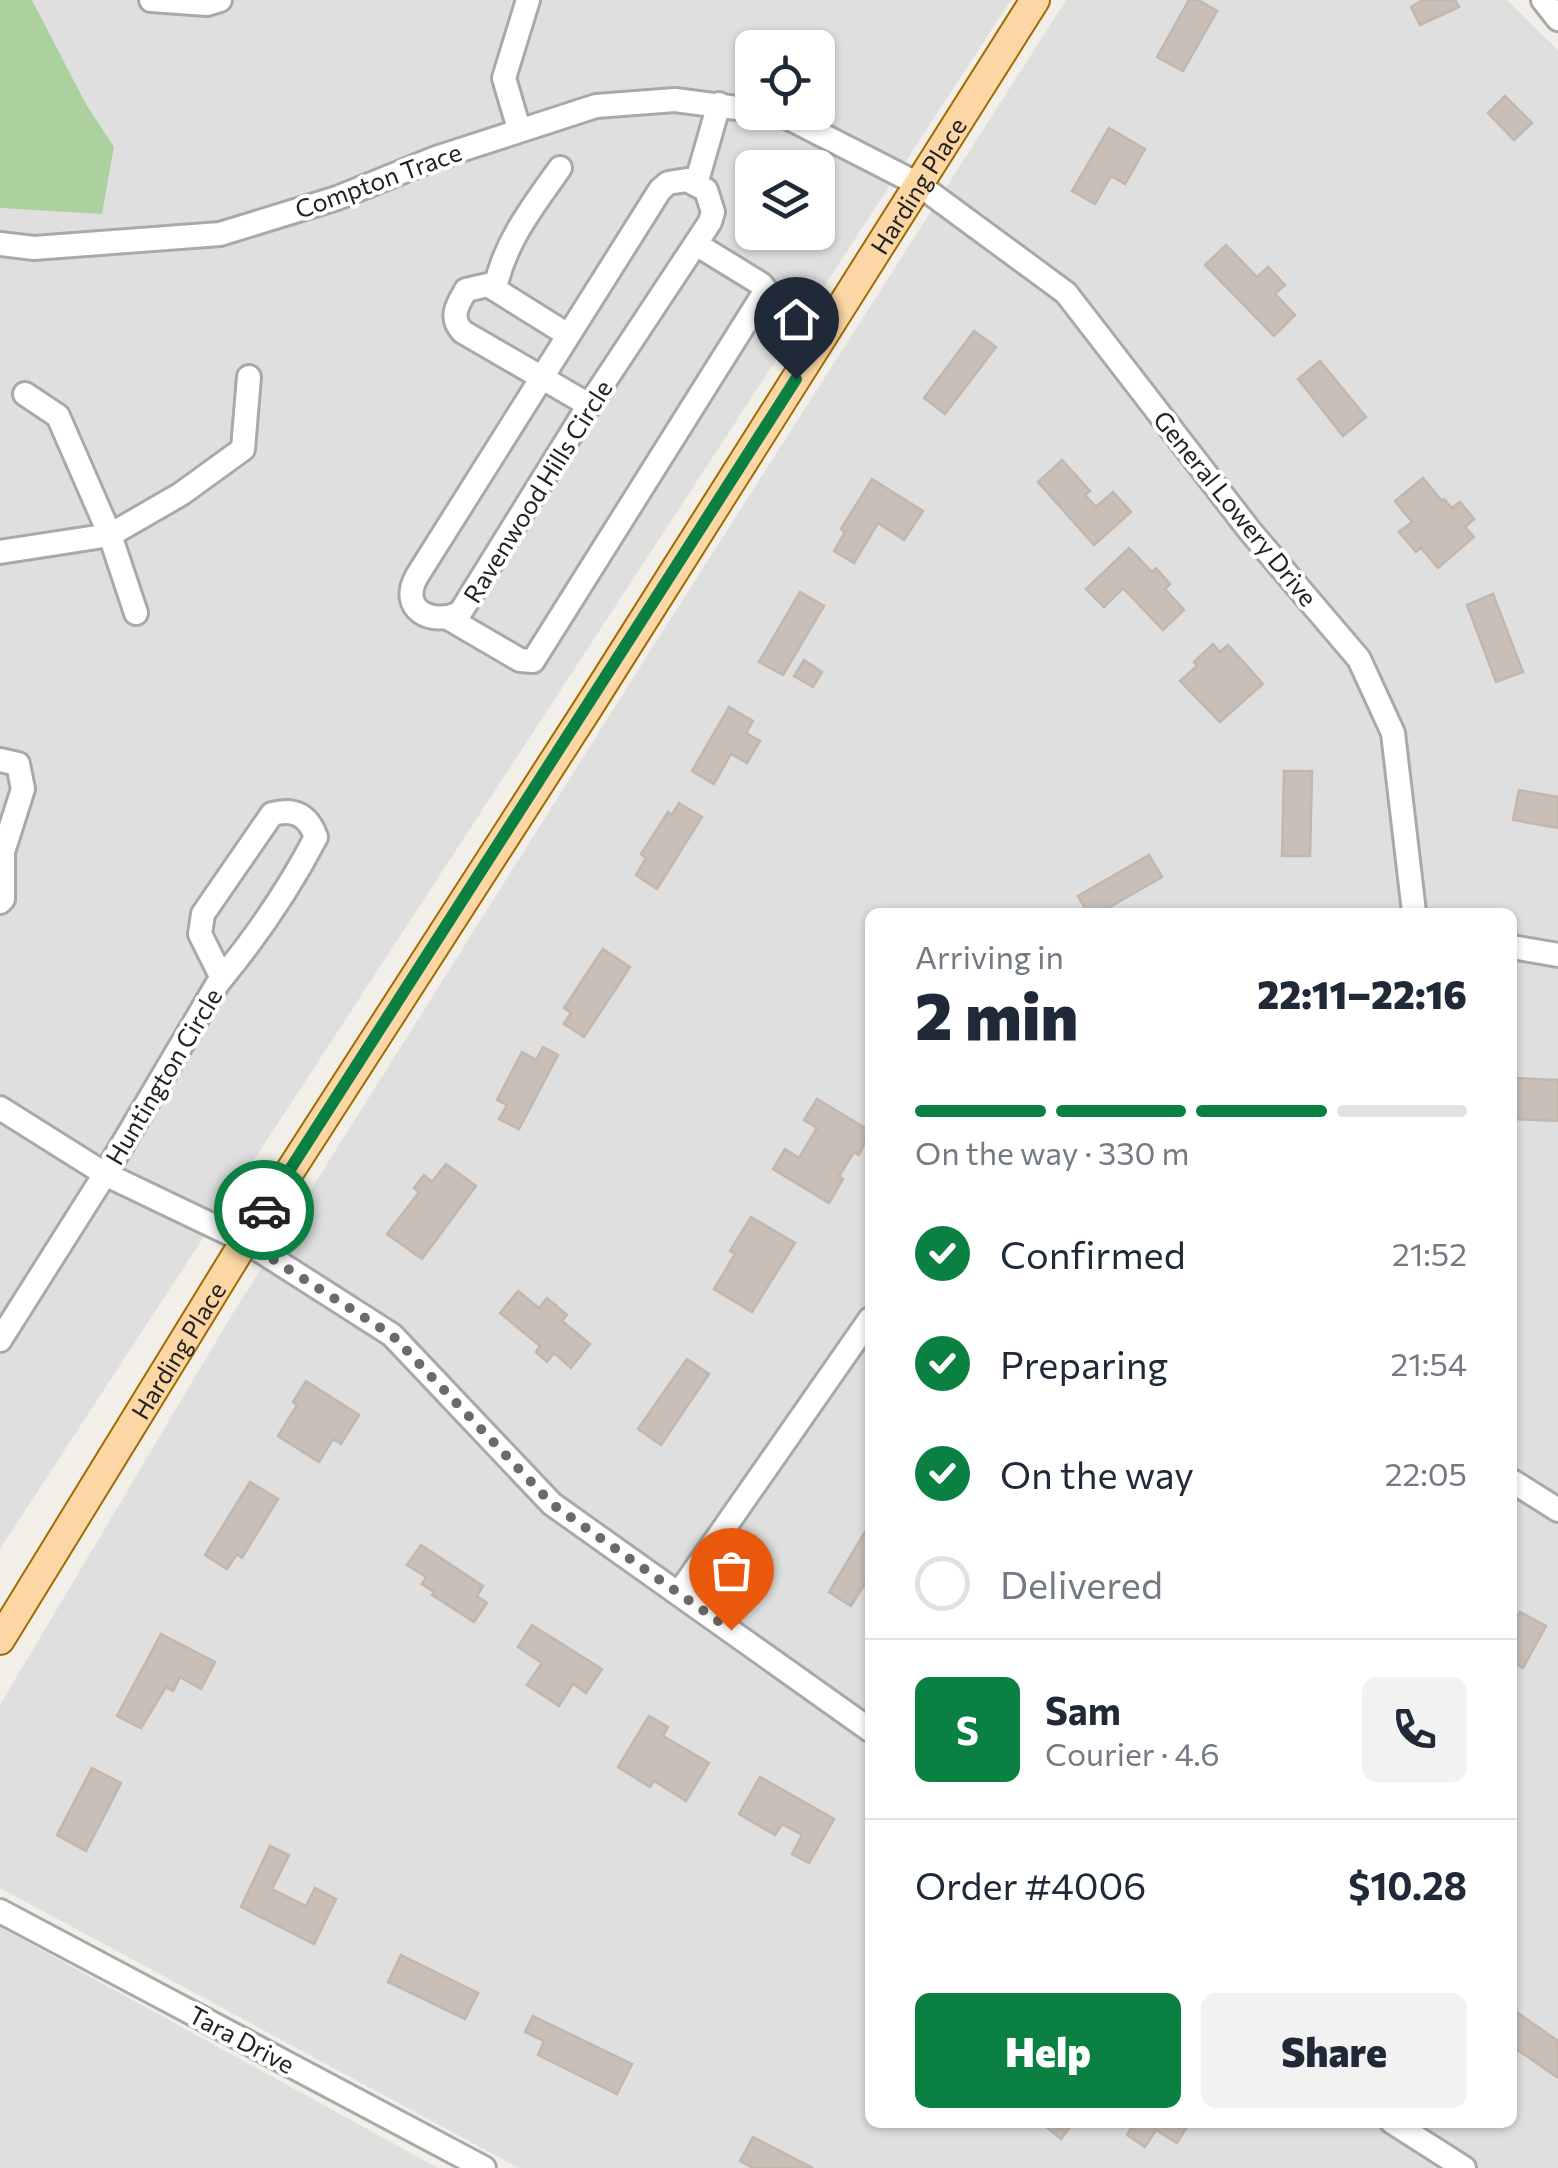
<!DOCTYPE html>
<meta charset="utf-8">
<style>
body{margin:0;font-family:Commissioner,sans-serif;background:#f2f2f3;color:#1f2937;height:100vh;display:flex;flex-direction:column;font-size:38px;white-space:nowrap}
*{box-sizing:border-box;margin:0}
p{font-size:32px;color:#747a83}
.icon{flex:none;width:55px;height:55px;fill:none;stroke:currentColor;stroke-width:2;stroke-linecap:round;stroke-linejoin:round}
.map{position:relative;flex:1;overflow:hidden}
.details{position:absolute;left:865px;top:908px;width:652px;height:1220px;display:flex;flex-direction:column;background:#fff;border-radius:15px;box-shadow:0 2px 8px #0004}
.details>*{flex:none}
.controls{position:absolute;left:735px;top:30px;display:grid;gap:20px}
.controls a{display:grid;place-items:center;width:100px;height:100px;border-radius:15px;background:#fff;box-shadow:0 2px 8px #0004;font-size:50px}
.pin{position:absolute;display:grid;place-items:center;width:85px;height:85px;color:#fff;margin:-102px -42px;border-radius:50% 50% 50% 0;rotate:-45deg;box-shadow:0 0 10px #0007}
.pin .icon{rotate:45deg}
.courier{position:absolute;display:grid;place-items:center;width:100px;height:100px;margin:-50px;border:8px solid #0b8043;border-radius:50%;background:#fff;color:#222;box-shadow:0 2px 12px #0007}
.summary em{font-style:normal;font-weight:800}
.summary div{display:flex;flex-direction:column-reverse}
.summary{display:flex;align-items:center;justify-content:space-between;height:170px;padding:0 50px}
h1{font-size:65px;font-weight:800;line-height:75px}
.bar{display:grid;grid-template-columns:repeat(4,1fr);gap:15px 10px;align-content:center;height:120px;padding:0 50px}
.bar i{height:12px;border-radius:8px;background:#e0e1e3}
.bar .on{background:#0b8043}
.bar p{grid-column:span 4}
.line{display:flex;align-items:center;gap:25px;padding:0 50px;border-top:2px solid #e0e1e3}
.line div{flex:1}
.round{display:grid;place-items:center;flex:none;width:105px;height:105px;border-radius:15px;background:#f2f2f3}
ol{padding:0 50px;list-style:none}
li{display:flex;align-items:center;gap:30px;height:110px}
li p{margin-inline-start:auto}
li .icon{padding:10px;border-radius:50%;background:#0b8043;color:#fff;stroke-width:4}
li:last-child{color:#747a83}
li i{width:55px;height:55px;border:5px solid #e0e1e3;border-radius:50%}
.action{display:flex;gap:20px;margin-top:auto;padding:20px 50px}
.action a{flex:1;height:115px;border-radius:15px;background:#0b8043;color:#fff;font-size:40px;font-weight:800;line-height:115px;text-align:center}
.action a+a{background:#f2f2f3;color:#1f2937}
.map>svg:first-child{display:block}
.residential{fill:#e0dfdf;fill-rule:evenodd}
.forest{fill:#add19e}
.building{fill:#c7bfb8;stroke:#c4b6ab;stroke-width:2.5}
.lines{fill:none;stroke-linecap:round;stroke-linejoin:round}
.minor-casing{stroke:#a9a9a9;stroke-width:28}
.major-casing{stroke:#a06b00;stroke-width:32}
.minor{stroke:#fff;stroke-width:22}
.major{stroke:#fcd6a4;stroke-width:28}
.done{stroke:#6b6a68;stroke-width:10;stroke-dasharray:0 18}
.route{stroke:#0b8043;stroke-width:12}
.labels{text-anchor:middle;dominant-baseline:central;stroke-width:8;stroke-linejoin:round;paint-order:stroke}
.street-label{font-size:25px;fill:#222;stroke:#fff}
</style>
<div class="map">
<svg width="1558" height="2168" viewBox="0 0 1558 2168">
<rect width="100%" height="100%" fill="#f2efe9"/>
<g class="residential">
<path d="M32 0H1011L0 1549V208L102 213 114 147 86 104ZM752 48H818V112H752ZM752 168H818V232H752Z"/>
<path d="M1066 0H1507L1558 50V2168H519L0 1888V1705L230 1318 650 651ZM870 912H1512V2122H870Z"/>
<path d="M0 1927 438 2168H0Z"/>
</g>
<path class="forest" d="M0 0H32L86 104 114 147 102 214 0 208Z"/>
<g class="building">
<path d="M1189 0H1198L1217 11 1183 71 1157 57Z"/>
<path d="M1455 0 1459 7 1420 25 1411 7 1423 0Z"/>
<path d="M1505 96 1532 123 1514 140 1488 113Z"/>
<path d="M1109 128 1145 149 1125 184 1111 176 1095 204 1072 191Z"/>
<path d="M1226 245 1257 277 1268 267 1285 285 1275 294 1295 315 1274 336 1205 265Z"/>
<path d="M974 331 996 347 945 414 924 398Z"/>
<path d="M1320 361 1366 417 1343 436 1298 379Z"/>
<path d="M1062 460 1090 491 1085 495 1096 507 1113 492 1131 512 1094 545 1038 482Z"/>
<path d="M1423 478 1442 501 1444 499 1452 508 1460 502 1474 519 1465 527 1474 537 1438 568 1421 548 1416 552 1399 532 1412 522 1395 501Z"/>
<path d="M872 479 923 511 904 540 878 523 854 563 834 551 845 532 841 529Z"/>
<path d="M1129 548 1152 572 1156 568 1170 584 1165 589 1184 610 1163 630 1123 588 1104 607 1086 589Z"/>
<path d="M800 592 824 606 783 675 759 662Z"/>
<path d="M1493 594 1523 672 1496 682 1467 605Z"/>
<path d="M1213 644 1220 652 1228 645 1263 684 1220 722 1180 681 1197 666 1194 662Z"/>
<path d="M804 660 822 672 813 687 794 676Z"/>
<path d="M729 707 753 721 746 733 760 741 747 763 731 754 714 784 692 771Z"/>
<path d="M1284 771H1312L1310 856H1282Z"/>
<path d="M1519 790 1558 797V828L1513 820Z"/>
<path d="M679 803 702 817 657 889 636 875 646 858 641 854 668 812 672 815Z"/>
<path d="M1149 855 1162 877 1101 912H1087L1078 896Z"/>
<path d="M603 949 630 967 584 1037 564 1024 571 1013 564 1008Z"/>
<path d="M543 1047 558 1055 519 1129 499 1119 507 1105 497 1100 522 1052 536 1060Z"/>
<path d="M1514 1078 1558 1080V1121L1512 1119Z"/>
<path d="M817 1099 870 1131 859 1155 854 1152 839 1176 843 1179 829 1203 773 1169 785 1149 799 1158 817 1128 804 1120Z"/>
<path d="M446 1164 476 1186 422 1259 387 1234 419 1192 414 1188 424 1175 432 1182Z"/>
<path d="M751 1217 795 1243 752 1312 714 1289 735 1254 730 1251Z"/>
<path d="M518 1291 539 1308 547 1298 567 1315 562 1321 590 1344 571 1368 554 1353 547 1362 536 1352 540 1346 500 1313Z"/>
<path d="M687 1359 709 1374 661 1445 638 1429Z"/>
<path d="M306 1381 359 1415 341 1444 333 1439 319 1462 278 1436 297 1405 293 1402Z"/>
<path d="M250 1482 278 1499 242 1558 237 1554 227 1569 205 1555Z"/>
<path d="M869 1525 870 1582 867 1580 851 1606 829 1592Z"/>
<path d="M421 1545 483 1586 477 1596 487 1603 474 1622 432 1595 434 1592 422 1584 426 1577 407 1565Z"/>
<path d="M1520 1612 1546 1626 1523 1668 1512 1662V1617L1516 1619Z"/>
<path d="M532 1625 602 1669 586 1693 573 1684 559 1706 527 1685 542 1663 518 1647Z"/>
<path d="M161 1634 215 1662 201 1689 180 1677 173 1691 166 1687 141 1728 117 1716Z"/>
<path d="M649 1716 668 1727 663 1736 709 1763 686 1801 654 1781 650 1787 618 1767Z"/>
<path d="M92 1768 121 1783 86 1851 57 1835Z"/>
<path d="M760 1777 834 1819 809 1863 792 1854 802 1835 782 1824 775 1835 739 1814Z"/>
<path d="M270 1846 289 1855 272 1889 306 1906 315 1888 336 1899 314 1944 241 1907Z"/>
<path d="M401 1955 478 1993 465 2019 388 1982Z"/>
<path d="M1518 2013 1558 2041V2078L1512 2046V2021Z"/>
<path d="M533 2016 632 2064 617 2094 538 2055 544 2041 525 2032Z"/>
<path d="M1048 2122H1074L1061 2139 1045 2126Z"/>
<path d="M1135 2122H1190L1177 2143 1156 2130 1145 2147 1127 2135Z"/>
<path d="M753 2137 813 2168H753L740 2161Z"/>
</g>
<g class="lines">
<defs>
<g id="minor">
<path d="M151 0 207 4 220 0"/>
<path d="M1543 0 1558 19"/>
<path d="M771 112 781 114 918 184 1066 293 1250 531 1359 659 1393 733 1414 912"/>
<path d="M519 129 504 78 528 0"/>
<path d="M687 180 706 190 713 212 710 222 589 405 460 613C432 626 398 610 417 576L660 190 668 183Z"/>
<path d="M696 184 719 104"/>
<path d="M0 244 34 248 220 234 337 198 436 158 596 106 675 100 752 110"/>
<path d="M495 289C504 243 533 206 560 168"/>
<path d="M568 335 488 285 466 290C457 305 449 318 463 332L589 405"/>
<path d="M25 394 58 416 110 535 136 613"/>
<path d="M0 552 110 535 181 494 243 449 249 377"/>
<path d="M448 618 520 660 533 661 766 290 761 284 696 244"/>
<path d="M0 760 18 764 23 789 3 852V899L0 902"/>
<path d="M1512 947 1558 955"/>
<path d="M222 978 200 934 203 914 272 814C294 808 308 815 316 837 289 889 259 933 222 978L218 983 105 1174 245 1241 392 1335 552 1504 870 1730"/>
<path d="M0 1108 105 1174 0 1340"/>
<path d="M1512 1481 1558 1510"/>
<path d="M679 1593 870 1319"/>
<path d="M0 1911 484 2168"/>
<path d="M1392 2122 1464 2168"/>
</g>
<g id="major">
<path id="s1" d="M0 1640 245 1241 588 708 1035 0"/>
</g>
</defs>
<use href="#minor" class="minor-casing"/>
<use href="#major" class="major-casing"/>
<use href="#minor" class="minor"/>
<use href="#major" class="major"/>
</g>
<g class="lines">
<path class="done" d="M264 1210 244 1241 392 1335 552 1504 731 1630"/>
<path class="route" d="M264 1210 796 379"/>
</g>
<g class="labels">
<g class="street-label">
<text transform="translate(378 180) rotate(-20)">Compton Trace</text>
<text stroke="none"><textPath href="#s1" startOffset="1720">Harding Place</textPath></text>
<text transform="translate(537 491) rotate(-58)">Ravenwood Hills Circle</text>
<text transform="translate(1236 508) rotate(51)">General Lowery Drive</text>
<text transform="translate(163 1076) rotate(-59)">Huntington Circle</text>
<text stroke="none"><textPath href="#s1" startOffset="340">Harding Place</textPath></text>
<text transform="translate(242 2039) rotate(28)">Tara Drive</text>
</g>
</g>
</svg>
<div class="controls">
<a><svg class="icon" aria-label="locate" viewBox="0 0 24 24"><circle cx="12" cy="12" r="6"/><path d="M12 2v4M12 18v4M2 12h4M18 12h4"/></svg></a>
<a><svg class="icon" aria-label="layers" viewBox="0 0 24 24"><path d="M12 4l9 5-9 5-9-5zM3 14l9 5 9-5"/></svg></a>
</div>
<div class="pin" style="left:731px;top:1630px;background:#ea580c"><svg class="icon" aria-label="bag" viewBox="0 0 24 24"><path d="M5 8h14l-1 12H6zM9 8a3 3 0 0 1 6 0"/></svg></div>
<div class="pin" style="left:796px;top:379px;background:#1f2937"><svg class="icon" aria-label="home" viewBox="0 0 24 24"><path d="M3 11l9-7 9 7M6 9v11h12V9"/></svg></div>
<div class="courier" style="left:264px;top:1210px"><svg class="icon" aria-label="car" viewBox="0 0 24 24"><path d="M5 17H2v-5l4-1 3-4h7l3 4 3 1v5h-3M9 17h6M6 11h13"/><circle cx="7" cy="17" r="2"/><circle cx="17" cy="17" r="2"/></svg></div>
<section class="details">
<div class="summary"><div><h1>2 min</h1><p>Arriving in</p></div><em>22:11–22:16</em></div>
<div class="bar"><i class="on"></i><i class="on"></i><i class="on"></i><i></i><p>On the way · 330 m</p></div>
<ol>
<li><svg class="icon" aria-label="check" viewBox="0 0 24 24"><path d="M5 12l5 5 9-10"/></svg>Confirmed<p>21:52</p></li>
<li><svg class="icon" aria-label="check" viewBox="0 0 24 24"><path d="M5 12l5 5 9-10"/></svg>Preparing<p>21:54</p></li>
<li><svg class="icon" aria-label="check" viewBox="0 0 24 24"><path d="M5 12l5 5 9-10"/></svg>On the way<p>22:05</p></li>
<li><i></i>Delivered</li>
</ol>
<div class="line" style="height:180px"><b class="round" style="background:#0b8043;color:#fff">S</b><div><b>Sam</b><p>Courier · 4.6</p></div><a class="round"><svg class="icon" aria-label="phone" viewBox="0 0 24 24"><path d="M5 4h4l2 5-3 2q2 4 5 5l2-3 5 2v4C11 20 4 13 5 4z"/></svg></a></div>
<div class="line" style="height:130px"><div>Order #4006</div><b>$10.28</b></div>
<div class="action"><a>Help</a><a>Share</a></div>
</section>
</div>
